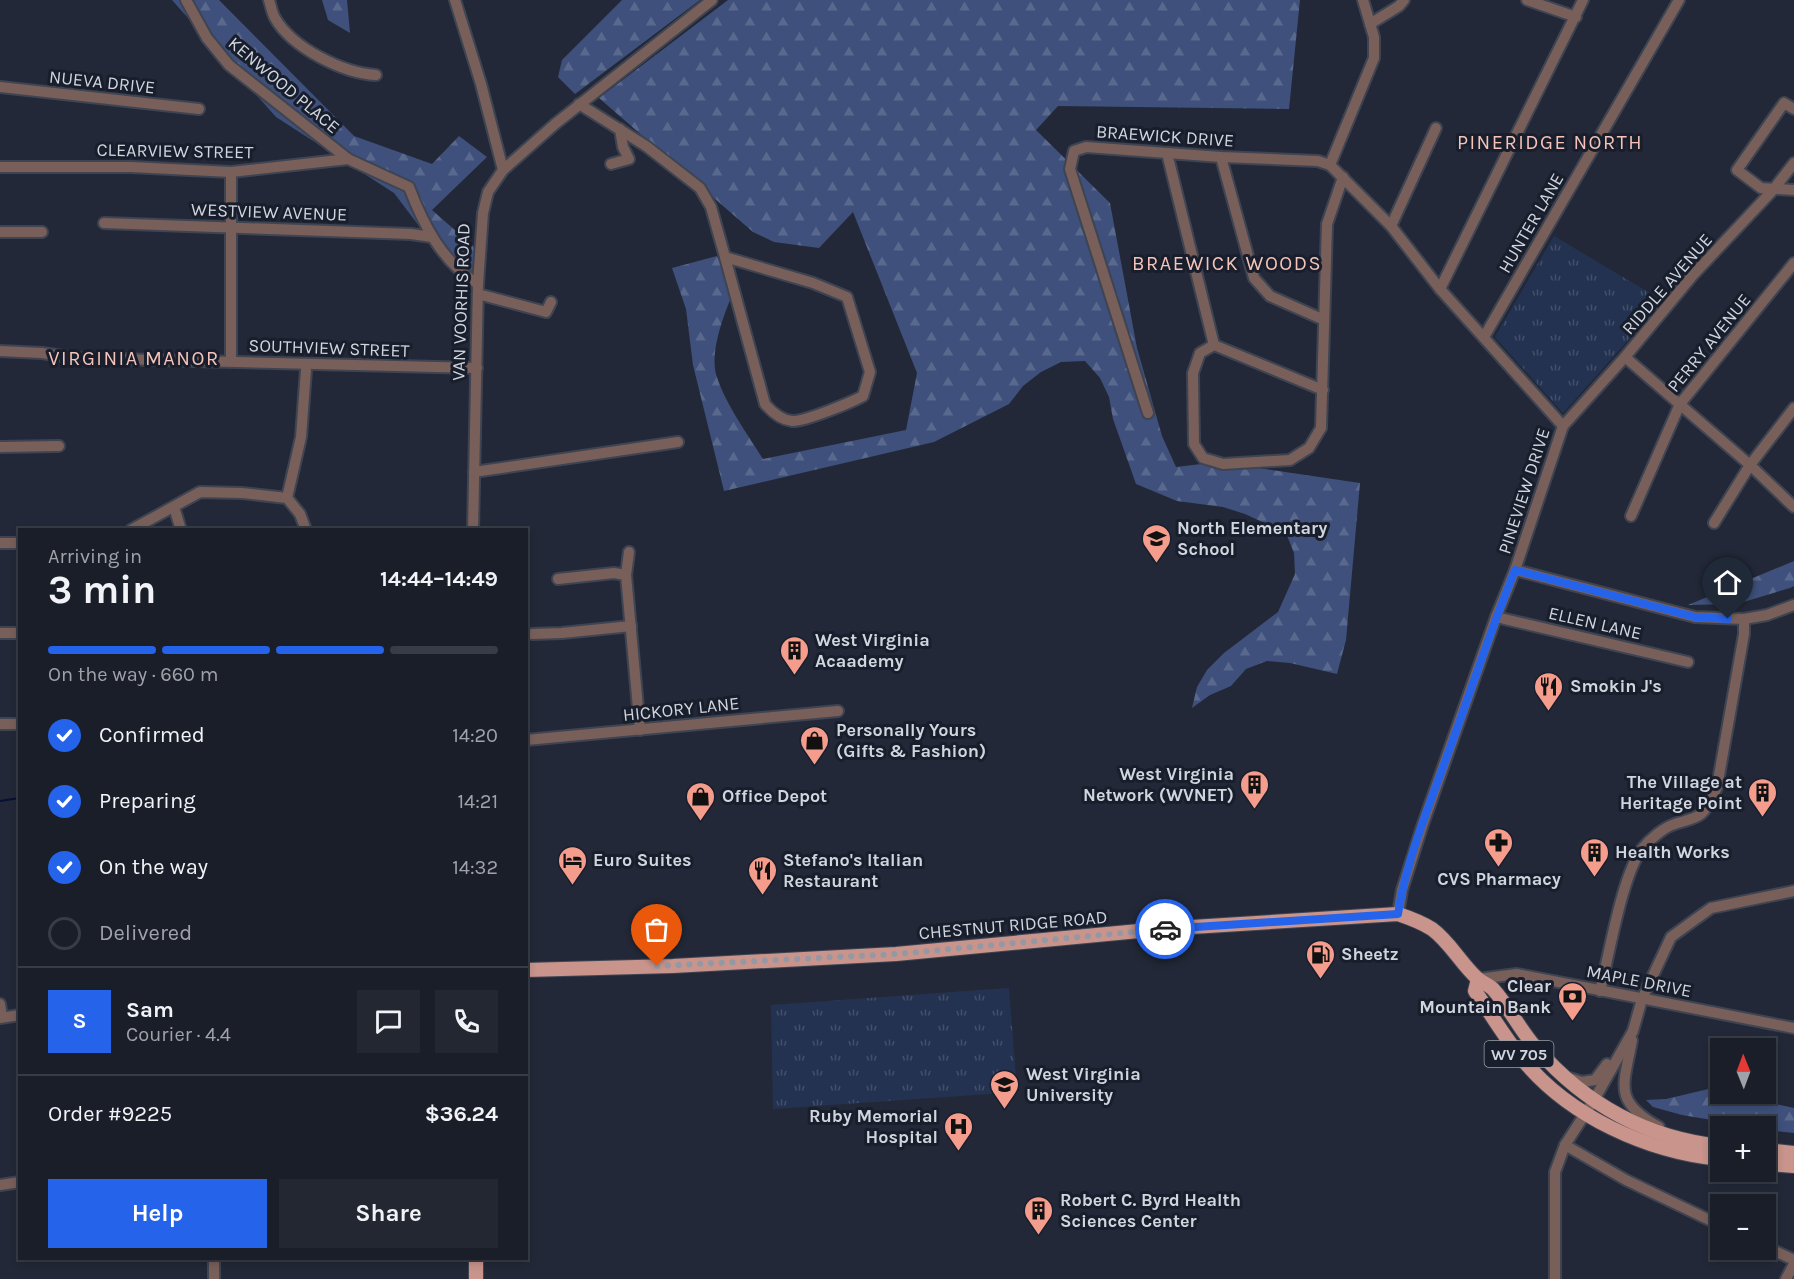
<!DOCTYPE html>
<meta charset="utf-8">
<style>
body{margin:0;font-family:Karla,sans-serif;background:#232731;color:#f1f3f6;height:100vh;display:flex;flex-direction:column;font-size:22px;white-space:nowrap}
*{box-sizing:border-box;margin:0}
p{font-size:20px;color:#9fa2a8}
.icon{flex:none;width:33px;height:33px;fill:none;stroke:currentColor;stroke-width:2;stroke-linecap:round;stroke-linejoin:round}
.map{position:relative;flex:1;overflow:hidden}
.panel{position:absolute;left:18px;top:528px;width:510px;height:732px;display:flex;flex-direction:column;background:#1a1e29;border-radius:0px;box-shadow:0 3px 9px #0003,0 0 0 2px #383c46}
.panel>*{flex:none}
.needle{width:39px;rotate:359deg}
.controls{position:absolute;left:1710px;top:1038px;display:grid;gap:12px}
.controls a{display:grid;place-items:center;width:66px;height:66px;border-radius:0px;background:#1a1e29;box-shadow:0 3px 9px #0003,0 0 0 2px #383c46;font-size:30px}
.pin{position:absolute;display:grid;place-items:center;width:51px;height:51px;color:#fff;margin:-62px -26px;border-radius:50% 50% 50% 0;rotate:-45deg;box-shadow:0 0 6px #0007}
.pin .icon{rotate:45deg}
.courier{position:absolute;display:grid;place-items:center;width:60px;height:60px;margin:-30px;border:4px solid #2563eb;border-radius:50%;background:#fff;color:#222;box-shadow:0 2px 8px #0007}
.headline em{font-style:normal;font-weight:700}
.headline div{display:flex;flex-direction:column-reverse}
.headline{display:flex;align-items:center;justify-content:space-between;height:102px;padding:0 30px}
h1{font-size:39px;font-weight:700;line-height:45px}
.bar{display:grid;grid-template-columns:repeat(4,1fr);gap:9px 6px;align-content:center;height:72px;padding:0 30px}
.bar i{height:8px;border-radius:4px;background:#383c46}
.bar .on{background:#2563eb}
.bar p{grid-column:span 4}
.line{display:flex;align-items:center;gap:15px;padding:0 30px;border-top:2px solid #383c46}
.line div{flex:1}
.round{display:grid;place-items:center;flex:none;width:63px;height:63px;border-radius:0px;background:#232731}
ol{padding:0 30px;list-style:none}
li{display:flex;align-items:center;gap:18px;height:66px}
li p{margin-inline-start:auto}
li .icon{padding:6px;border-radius:50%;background:#2563eb;color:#fff;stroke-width:4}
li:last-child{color:#9fa2a8}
li i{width:33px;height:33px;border:3px solid #383c46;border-radius:50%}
.action{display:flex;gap:12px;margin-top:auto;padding:12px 30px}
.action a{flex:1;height:69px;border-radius:0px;background:#2563eb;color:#fff;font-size:24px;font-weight:700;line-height:69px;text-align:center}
.action a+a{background:#232731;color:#f1f3f6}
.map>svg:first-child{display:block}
.grass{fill:url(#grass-tufts)}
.forest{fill:url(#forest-firs)}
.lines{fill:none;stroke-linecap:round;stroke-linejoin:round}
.stream{stroke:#051036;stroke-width:2}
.minor-casing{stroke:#3e4452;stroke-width:14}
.major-casing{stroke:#3e4452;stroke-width:16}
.minor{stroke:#785f5a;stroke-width:10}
.major{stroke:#c8948b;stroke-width:14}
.done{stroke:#9398a4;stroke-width:6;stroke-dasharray:0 10.8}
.route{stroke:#2563eb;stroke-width:8}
.labels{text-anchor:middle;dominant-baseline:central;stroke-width:6;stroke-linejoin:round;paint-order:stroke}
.shield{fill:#181e2c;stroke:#999ea9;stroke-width:1.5}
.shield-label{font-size:16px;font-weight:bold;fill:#d0d5de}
.street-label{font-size:18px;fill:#d0d5de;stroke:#181e2c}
.poi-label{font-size:18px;font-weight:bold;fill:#d0d5de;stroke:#181e2c;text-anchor:start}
.neighbourhood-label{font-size:20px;letter-spacing:1.5px;fill:#f5c3b9;stroke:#181e2c}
</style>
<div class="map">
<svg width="1794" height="1279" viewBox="0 0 1794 1279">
<defs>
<pattern id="grass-tufts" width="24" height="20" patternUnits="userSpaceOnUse" patternTransform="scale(1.5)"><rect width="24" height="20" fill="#243251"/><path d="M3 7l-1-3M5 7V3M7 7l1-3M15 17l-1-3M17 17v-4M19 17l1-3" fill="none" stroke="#434f6a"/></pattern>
<pattern id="forest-firs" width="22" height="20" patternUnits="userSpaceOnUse" patternTransform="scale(1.5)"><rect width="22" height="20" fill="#3e507b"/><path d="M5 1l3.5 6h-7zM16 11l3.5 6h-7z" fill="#59688d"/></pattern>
</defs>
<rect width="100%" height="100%" fill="#222837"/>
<g class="grass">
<path d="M1554 236 1663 301 1563 413 1495 337Z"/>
<path d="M1009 988 1017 1092 773 1109 771 1005Z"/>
</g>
<g class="forest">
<path d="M172 0H219L354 136 432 164 459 136 487 157 432 210 481 253 467 289 394 193 276 117Z"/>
<path d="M322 0H347L350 33 328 20Z"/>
<path d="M622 0H700L575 94 558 77 562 60Z"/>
<path d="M728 0H1300L1289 109 1058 106 1036 130 1110 203 1137 348 1162 436 1176 467 1218 462 1360 483 1346 640 1337 674 1290 663 1267 661 1246 669 1231 686 1210 695 1192 708 1197 687 1207 670 1224 653 1278 612 1295 574 1294 553 1286 533 1245 514 1223 507 1177 501 1136 484 1113 419 1109 397 1100 378 1085 361 1061 362 1041 372 1023 386 1009 404 934 442 724 491 693 365 686 309 672 268 717 256 733 293C724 314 710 351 716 374 724 402 748 435 763 459L906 430 917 373 853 212 819 248 774 242 753 232 599 98Z"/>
<path d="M1794 561V586L1790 588 1737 604 1688 605Z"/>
<path d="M1717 1087H1720V1094H1751L1776 1104 1794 1108V1133L1766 1130V1126H1747L1682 1115 1653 1107 1646 1100 1666 1099Z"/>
</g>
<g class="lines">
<path class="stream" d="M0 801 20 798"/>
<defs>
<g id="minor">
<path d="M186 0 207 38 229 65 348 159 409 187C423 224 442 262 478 284"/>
<path d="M269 0C271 6 272 13 275 18 292 48 343 73 376 75"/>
<path d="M455 0 481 84 503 170"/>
<path d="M1527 0 1576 17"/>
<path d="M1370 24 1399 6 1404 0"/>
<path d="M0 87 199 109"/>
<path d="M579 104 646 146 700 188 711 207 725 257"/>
<path d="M1794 109 1784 103 1737 170 1761 188 1794 190"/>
<path d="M1167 153 1214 345 1323 390"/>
<path d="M1221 157 1254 278 1270 296 1322 319"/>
<path d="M611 164 629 159 623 147 620 129"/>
<path d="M1330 165 1374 58V37L1363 0"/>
<path d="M0 167H131L231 172 348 159"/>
<path d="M231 172V361"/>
<path d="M104 223 411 234 432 237"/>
<path d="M1391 226 1436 128"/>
<path d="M0 232H42"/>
<path d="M725 257 813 283 847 297 870 372 863 396C852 402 804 422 792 421 781 420 772 412 765 404Z"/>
<path d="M1440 289 1583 0"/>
<path d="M478 294 546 312 551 302"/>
<path d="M1484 337 1679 0"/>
<path d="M1214 345 1200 353 1193 373 1194 444 1203 458 1223 464 1290 460 1309 448 1321 428 1327 224 1343 177"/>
<path d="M0 351 42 353 76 358 477 368"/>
<path d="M1625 357 1750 465 1794 507"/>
<path d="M1148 413 1070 169 1074 151 1086 147 1221 157 1318 161 1330 165 1391 226 1440 289 1563 426"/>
<path d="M0 447 59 446"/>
<path d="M474 472 678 442"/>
<path d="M287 498 301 437 306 370"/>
<path d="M174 507 181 530"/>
<path d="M1631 516 1680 404 1794 263"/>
<path d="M1714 523 1750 465 1794 408"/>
<path d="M131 530 200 492 242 493 287 498 300 514 306 530"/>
<path d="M473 530 478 284 483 213 488 192 503 170 555 124 712 0"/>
<path d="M0 543H20"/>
<path d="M629 552 626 575 640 730"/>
<path d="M1515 570 1695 617 1744 619 1767 615 1794 605"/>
<path d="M558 579 614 573 626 575"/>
<path d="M1496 617 1688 662"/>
<path d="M0 633H20"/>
<path d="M532 634 562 633 631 626"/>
<path d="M0 724H20"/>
<path d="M526 740 838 711"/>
<path d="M1398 914 1402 890 1423 824 1496 617 1515 570 1563 426 1625 357 1693 275 1773 190 1794 163"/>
<path d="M1478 979 1517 974 1794 1028"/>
<path d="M1600 991C1609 956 1622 875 1642 849 1649 840 1664 827 1675 824 1683 821 1693 820 1701 814 1709 807 1713 796 1717 787L1744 634V619"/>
<path d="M0 1004 2 1017"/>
<path d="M0 1018 20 1015"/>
<path d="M1632 1040C1624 1085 1612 1101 1659 1127"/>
<path d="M1569 1078 1582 1082 1595 1080 1607 1064"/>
<path d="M1565 1145 1626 1180 1720 1225"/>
<path d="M0 1185 20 1182"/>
<path d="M1766 1247 1794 1260"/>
<path d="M214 1279V1258"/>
<path d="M1555 1279V1172L1565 1145 1594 1100 1633 1031 1642 999 1671 937 1711 908 1794 891"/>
<path d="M1786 1279 1794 1264"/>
</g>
<g id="major">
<path d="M526 970 673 966 896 954 1160 929 1398 914C1410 918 1421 922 1432 929 1450 942 1461 964 1478 979 1483 983 1489 985 1493 989 1509 1007 1520 1030 1536 1048 1585 1104 1646 1138 1720 1146"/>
<path d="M1478 979 1475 991C1491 1014 1505 1038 1523 1060 1570 1117 1648 1152 1720 1159"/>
<path d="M1766 1150 1794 1153"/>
<path d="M1766 1164 1794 1166"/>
<path d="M476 1279V1258"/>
</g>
</defs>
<use href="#minor" class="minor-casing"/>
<use href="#major" class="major-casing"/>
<use href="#minor" class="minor"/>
<use href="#major" class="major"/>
</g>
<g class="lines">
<path class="done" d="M657 966 896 954 1165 929"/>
<path class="route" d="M1165 929 1398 914C1406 860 1429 807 1447 756 1470 694 1490 631 1515 570L1695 617 1728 619"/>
</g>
<defs>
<symbol id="school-pin" viewBox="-11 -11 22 30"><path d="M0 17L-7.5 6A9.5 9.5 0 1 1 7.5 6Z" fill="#f49d8d" stroke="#181e2c"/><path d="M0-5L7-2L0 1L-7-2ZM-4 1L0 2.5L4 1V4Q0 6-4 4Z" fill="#111"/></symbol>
<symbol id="building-pin" viewBox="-11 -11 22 30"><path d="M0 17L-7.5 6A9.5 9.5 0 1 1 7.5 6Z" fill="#f49d8d" stroke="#181e2c"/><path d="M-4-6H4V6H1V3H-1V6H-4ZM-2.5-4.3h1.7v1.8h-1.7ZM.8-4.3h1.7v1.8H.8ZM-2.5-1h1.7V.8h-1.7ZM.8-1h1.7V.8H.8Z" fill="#111"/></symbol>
<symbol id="restaurant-pin" viewBox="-11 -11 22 30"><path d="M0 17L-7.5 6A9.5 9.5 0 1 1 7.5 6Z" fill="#f49d8d" stroke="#181e2c"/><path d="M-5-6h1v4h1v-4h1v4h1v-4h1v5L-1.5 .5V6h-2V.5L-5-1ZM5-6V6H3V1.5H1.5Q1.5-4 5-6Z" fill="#111"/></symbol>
<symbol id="shop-pin" viewBox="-11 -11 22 30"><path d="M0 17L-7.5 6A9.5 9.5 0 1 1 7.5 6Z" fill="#f49d8d" stroke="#181e2c"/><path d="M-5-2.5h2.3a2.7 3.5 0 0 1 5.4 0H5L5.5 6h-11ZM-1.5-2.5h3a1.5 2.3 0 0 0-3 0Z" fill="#111"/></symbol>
<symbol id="pharmacy-pin" viewBox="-11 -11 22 30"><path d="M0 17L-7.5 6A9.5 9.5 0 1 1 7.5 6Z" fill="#f49d8d" stroke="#181e2c"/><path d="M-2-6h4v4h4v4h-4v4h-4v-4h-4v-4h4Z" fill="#111"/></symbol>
<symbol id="hotel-pin" viewBox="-11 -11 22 30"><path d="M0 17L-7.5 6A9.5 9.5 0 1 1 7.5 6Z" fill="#f49d8d" stroke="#181e2c"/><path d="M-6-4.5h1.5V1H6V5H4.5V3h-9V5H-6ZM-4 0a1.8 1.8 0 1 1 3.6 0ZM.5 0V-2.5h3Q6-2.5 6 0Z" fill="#111"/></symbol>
<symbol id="fuel-pin" viewBox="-11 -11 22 30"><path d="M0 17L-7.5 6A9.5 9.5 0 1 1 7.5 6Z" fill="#f49d8d" stroke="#181e2c"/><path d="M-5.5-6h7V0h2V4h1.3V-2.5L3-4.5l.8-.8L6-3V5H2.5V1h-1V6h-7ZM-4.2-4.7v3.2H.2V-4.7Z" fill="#111"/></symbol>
<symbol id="bank-pin" viewBox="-11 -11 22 30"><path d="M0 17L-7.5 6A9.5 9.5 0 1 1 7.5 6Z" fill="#f49d8d" stroke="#181e2c"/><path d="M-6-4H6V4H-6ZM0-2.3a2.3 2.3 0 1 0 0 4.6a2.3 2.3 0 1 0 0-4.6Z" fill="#111"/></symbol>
<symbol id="university-pin" viewBox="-11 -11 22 30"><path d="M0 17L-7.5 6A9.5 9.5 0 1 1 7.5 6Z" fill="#f49d8d" stroke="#181e2c"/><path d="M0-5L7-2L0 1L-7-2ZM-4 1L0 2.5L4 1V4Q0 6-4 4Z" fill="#111"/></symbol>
<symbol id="hospital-pin" viewBox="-11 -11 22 30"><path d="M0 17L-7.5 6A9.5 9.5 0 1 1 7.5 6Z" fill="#f49d8d" stroke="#181e2c"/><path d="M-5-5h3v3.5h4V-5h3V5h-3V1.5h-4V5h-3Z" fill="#111"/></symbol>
</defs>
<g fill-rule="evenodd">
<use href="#school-pin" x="1140" y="522" width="33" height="45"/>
<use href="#building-pin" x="778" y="634" width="33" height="45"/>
<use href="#restaurant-pin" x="1532" y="670" width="33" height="45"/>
<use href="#shop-pin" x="798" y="724" width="33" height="45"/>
<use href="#building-pin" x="1238" y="768" width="33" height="45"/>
<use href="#building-pin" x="1746" y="776" width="33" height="45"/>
<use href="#shop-pin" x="684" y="780" width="33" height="45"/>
<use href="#pharmacy-pin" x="1482" y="826" width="33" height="45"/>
<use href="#building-pin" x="1578" y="836" width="33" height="45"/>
<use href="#hotel-pin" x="556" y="844" width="33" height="45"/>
<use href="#restaurant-pin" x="746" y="854" width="33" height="45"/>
<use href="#fuel-pin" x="1304" y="938" width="33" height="45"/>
<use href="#bank-pin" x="1556" y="980" width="33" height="45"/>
<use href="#university-pin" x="988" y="1068" width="33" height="45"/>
<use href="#hospital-pin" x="942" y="1110" width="33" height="45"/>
<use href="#building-pin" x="1022" y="1194" width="33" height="45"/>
</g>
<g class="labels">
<rect class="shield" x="1484.5" y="1041" width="69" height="26" rx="4.5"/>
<g class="shield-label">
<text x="1519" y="1054">WV 705</text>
</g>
<g class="street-label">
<text transform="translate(102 82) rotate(6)">NUEVA DRIVE</text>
<text transform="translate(284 85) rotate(40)">KENWOOD PLACE</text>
<text transform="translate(1165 136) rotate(4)">BRAEWICK DRIVE</text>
<text transform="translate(175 151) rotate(1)">CLEARVIEW STREET</text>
<text transform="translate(269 212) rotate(2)">WESTVIEW AVENUE</text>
<text transform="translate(1531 223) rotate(-60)">HUNTER LANE</text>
<text transform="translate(1667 284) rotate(-49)">RIDDLE AVENUE</text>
<text transform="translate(461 302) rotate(-88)">VAN VOORHIS ROAD</text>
<text transform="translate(1709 343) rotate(-51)">PERRY AVENUE</text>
<text transform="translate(329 348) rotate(2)">SOUTHVIEW STREET</text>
<text transform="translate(1524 491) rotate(-72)">PINEVIEW DRIVE</text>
<text transform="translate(1595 623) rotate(13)">ELLEN LANE</text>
<text transform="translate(681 709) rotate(-6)">HICKORY LANE</text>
<text transform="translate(1013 925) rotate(-5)">CHESTNUT RIDGE ROAD</text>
<text transform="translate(1639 981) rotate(11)">MAPLE DRIVE</text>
</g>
<g class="poi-label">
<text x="1177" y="528">North Elementary<tspan x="1177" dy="21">School</tspan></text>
<text x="815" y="640">West Virginia<tspan x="815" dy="21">Acaademy</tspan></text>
<text x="1570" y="686">Smokin J's</text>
<text x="836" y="730">Personally Yours<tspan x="836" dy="21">(Gifts &amp; Fashion)</tspan></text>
<text x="1234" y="774" text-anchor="end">West Virginia<tspan x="1234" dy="21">Network (WVNET)</tspan></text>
<text x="1742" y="782" text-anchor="end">The Village at<tspan x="1742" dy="21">Heritage Point</tspan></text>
<text x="722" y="796">Office Depot</text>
<text x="1615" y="852">Health Works</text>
<text x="593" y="860">Euro Suites</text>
<text x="783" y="860">Stefano's Italian<tspan x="783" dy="21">Restaurant</tspan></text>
<text x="1499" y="879" text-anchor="middle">CVS Pharmacy</text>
<text x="1341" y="954">Sheetz</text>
<text x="1551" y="986" text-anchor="end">Clear<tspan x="1551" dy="21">Mountain Bank</tspan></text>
<text x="1026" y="1074">West Virginia<tspan x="1026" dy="21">University</tspan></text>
<text x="938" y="1116" text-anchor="end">Ruby Memorial<tspan x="938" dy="21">Hospital</tspan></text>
<text x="1060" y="1200">Robert C. Byrd Health<tspan x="1060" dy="21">Sciences Center</tspan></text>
</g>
<g class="neighbourhood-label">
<text x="1550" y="142">PINERIDGE NORTH</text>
<text x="1227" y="263">BRAEWICK WOODS</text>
<text x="134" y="358">VIRGINIA MANOR</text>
</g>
</g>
</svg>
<div class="controls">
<a><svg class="needle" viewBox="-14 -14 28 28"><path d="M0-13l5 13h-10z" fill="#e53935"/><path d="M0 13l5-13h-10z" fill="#9fa2a8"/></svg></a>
<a>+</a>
<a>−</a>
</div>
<div class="pin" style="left:657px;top:966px;background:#ea580c"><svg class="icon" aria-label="bag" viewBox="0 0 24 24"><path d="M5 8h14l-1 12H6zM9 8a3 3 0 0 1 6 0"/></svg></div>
<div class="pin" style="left:1728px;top:619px;background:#1f2937"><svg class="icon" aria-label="home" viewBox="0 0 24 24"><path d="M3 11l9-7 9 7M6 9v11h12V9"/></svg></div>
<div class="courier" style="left:1165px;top:929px"><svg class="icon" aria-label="car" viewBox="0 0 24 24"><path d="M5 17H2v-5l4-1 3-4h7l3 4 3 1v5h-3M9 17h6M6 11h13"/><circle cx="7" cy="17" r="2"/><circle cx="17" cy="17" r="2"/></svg></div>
<section class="panel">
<div class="headline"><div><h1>3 min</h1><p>Arriving in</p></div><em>14:44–14:49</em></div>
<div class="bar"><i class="on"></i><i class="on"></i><i class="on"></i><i></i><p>On the way · 660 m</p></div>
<ol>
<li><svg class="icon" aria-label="check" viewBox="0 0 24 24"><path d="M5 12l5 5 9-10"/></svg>Confirmed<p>14:20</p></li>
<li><svg class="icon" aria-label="check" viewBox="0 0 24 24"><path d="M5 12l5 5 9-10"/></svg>Preparing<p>14:21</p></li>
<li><svg class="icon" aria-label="check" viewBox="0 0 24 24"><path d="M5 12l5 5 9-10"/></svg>On the way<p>14:32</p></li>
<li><i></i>Delivered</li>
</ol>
<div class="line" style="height:108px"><b class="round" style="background:#2563eb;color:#fff">S</b><div><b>Sam</b><p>Courier · 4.4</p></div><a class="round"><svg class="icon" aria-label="chat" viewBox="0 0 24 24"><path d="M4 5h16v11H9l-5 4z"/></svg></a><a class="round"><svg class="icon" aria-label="phone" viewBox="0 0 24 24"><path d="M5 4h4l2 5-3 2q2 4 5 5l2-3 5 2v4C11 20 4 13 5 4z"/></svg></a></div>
<div class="line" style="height:78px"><div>Order #9225</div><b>$36.24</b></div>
<div class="action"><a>Help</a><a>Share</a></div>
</section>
</div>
